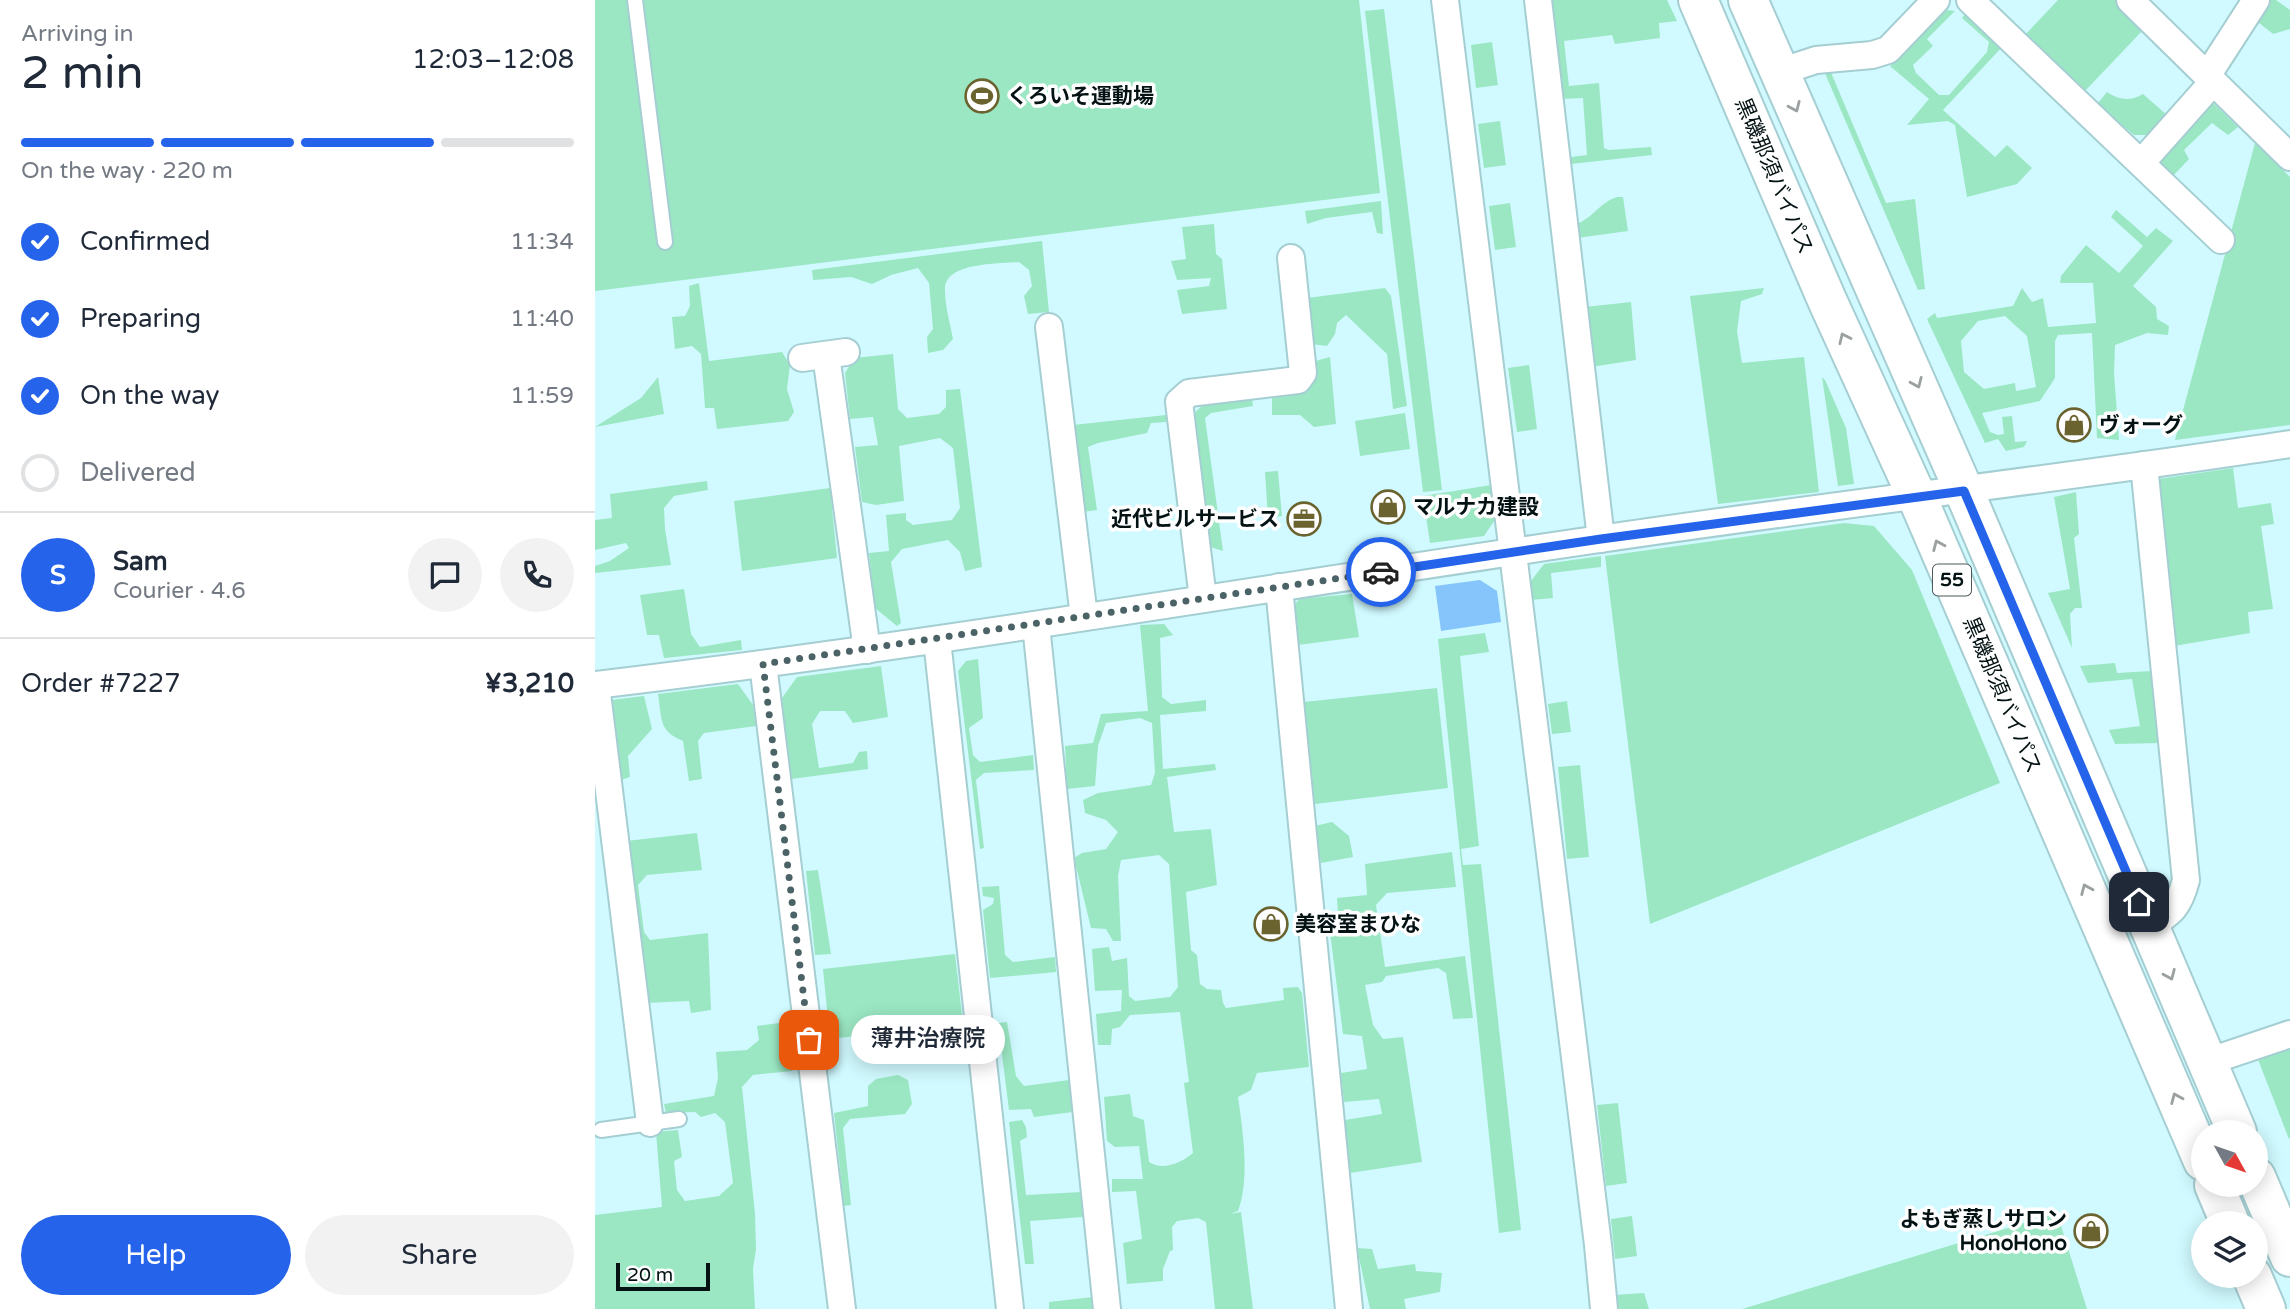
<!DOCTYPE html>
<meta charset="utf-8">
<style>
body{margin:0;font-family:"Varela Round","Noto Sans JP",sans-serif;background:#f2f2f3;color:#1f2937;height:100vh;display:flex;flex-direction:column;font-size:26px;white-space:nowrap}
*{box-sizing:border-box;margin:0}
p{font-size:23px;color:#747a83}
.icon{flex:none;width:38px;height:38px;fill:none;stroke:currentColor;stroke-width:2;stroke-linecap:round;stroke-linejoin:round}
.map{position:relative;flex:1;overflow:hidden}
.sheet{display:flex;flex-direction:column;background:#fff;width:595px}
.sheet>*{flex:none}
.needle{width:46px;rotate:130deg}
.controls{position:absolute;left:1596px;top:1120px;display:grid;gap:14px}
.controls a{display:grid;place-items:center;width:77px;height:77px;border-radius:50%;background:#fff;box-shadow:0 4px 18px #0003;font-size:35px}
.scale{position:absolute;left:21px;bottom:18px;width:94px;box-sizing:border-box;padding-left:7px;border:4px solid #041214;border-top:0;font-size:19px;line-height:24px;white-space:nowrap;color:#041214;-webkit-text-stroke:5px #fefefe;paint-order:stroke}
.pin{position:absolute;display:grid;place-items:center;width:60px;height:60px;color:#fff;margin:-30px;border-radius:14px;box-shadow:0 4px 10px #0006}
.courier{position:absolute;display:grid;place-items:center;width:70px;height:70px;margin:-35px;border:5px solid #2563eb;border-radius:50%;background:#fff;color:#222;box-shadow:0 2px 9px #0007}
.bubble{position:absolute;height:49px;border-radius:24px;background:#fff;box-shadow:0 4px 18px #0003;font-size:23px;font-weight:600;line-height:49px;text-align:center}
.headline em{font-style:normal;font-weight:600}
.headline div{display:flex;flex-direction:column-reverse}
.headline{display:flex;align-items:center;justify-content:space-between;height:119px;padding:0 21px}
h1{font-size:46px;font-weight:600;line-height:52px}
.bar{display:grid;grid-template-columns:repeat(4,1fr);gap:10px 7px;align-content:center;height:84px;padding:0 21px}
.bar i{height:9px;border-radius:5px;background:#e0e1e3}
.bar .selected{background:#2563eb}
.bar p{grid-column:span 4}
.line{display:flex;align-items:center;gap:18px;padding:0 21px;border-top:2px solid #e0e1e3}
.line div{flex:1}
.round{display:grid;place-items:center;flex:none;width:74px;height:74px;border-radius:37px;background:#f2f2f3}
ol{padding:0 21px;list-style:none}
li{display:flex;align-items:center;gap:21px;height:77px}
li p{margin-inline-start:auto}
li .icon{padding:7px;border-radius:50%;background:#2563eb;color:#fff;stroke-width:4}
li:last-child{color:#747a83}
li i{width:38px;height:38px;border:4px solid #e0e1e3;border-radius:50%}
.cta{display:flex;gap:14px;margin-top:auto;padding:14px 21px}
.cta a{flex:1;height:80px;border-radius:42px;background:#2563eb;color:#fff;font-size:28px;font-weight:600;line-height:80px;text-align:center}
.cta a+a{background:#f2f2f3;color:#1f2937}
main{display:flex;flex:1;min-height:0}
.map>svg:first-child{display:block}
.green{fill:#9be7c3;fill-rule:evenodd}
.water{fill:#86c4fc}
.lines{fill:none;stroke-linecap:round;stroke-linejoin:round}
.lane-casing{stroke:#a5ced2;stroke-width:18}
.street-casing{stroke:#a5ced2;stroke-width:30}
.primary-casing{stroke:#a5ced2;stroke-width:42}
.lane{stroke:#fff;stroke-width:14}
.street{stroke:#fff;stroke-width:26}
.primary{stroke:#fff;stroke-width:38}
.oneway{stroke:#9ba0a1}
.done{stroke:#4b6366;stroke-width:7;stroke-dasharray:0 12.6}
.route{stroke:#2563eb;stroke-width:9}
.labels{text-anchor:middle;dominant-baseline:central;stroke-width:7;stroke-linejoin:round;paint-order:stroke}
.shield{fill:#fefefe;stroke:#4f595a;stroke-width:2}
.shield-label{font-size:19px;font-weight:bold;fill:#041214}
.poi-label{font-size:21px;font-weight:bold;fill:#041214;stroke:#fefefe;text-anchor:start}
.street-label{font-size:21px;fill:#041214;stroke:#fefefe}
</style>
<main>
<section class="sheet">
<div class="headline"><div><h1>2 min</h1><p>Arriving in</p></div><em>12:03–12:08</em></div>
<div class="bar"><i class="selected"></i><i class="selected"></i><i class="selected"></i><i></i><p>On the way · 220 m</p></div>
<ol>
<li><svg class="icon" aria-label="check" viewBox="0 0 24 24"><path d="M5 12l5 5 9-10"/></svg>Confirmed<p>11:34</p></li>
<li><svg class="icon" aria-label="check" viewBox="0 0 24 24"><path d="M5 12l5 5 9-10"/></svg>Preparing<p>11:40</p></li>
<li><svg class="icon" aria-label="check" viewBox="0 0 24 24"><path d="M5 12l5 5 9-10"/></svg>On the way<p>11:59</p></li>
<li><i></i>Delivered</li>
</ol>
<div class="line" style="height:126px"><b class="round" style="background:#2563eb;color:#fff">S</b><div><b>Sam</b><p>Courier · 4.6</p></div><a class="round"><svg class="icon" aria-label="chat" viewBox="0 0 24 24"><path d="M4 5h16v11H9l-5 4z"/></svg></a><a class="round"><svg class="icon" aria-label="phone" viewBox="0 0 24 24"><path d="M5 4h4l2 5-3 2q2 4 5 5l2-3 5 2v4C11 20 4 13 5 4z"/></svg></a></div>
<div class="line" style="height:91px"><div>Order #7227</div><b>¥3,210</b></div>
<div class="cta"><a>Help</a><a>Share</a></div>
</section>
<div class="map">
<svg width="1695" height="1309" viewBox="0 0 1695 1309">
<rect width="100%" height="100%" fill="#d0faff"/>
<g class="green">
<path d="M0 0H764L785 193 0 291Z"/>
<path d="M954 0H1072L1082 21 1064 23 1065 38 1020 44 1017 35 969 41 974 86 1004 83 1009 148 1014 150 1056 147 1057 155 976 164V157L992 155 988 98 967 99Z"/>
<path d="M1463 0H1520L1549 29 1490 91 1430 35Z"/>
<path d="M1673 0H1681L1695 10V29L1678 34 1659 19Z"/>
<path d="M789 9 847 490 828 492 770 11Z"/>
<path d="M1352 10 1360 11 1332 39 1338 46 1318 65 1321 73 1344 95H1354L1392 52 1394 42 1367 18 1370 14 1378 17 1409 45 1348 110 1400 157 1412 145 1437 168 1422 184 1372 197 1360 125 1353 121 1312 125 1334 99 1295 66Z"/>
<path d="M897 42 903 85 881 88 876 45Z"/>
<path d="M1235 70 1291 203 1320 199 1330 289 1323 290 1229 71Z"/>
<path d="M1512 92C1524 100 1535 102 1548 94L1573 116 1556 135H1539L1502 104Z"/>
<path d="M1616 101 1643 127 1633 135 1617 123 1589 150 1594 159 1577 177 1567 167V154Z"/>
<path d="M905 121 911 165 889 168 883 124Z"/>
<path d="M1660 143 1695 177V425L1580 440Z"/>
<path d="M1022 197H1028L1033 231 982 238V224C1000 216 1004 203 1022 197Z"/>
<path d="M786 201 788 234 782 233 777 212 731 218 712 224 710 211Z"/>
<path d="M915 203 921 247 900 250 894 206Z"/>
<path d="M1521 210 1552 237 1561 228 1578 241 1538 286 1561 307 1562 319 1574 326 1573 335 1552 333 1520 345 1519 373 1524 440 1502 438 1497 333 1463 335 1460 341V378L1445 401 1387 413 1395 432 1403 435 1409 434 1407 417 1417 416 1420 442 1432 441 1429 447 1411 451 1403 439 1390 443 1332 319 1340 313 1342 318 1418 306 1427 288 1437 302 1448 298 1453 327 1501 323 1498 283H1465L1466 276 1491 245 1524 273 1548 246 1516 217ZM1410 316 1432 336 1441 387 1421 391 1420 383 1389 389 1369 372 1366 341 1383 321Z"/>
<path d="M619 224 621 254 627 259 632 309 587 314 582 290 614 286 616 278 582 280 576 261 591 259 587 227Z"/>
<path d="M447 241 454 312 433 314 429 296 437 286 434 270 424 262C404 264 349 262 350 290 350 306 355 323 358 339L348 350 333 353 332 337 338 329 334 283 323 268 296 275 277 284 256 277 218 280 217 270Z"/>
<path d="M104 283 114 361 187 352 195 365 192 389 199 412 193 421 122 429 119 408H110L106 354 97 346 80 349 77 317 90 316 95 306 94 286Z"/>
<path d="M790 288 796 296 812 406 798 409 792 354 751 315 742 323 740 334 732 346 716 344 712 298Z"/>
<path d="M1169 288 1167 294 1146 301 1142 331 1147 363 1209 357 1224 492 1123 504 1095 296Z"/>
<path d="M1036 302 1041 360 996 367 990 307Z"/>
<path d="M298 354 303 409 312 418 344 414 351 407V390L365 389 387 567 370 571 365 552 353 540 307 549 296 562 306 623 302 626 280 608 274 553 294 551 291 515 311 513V520L318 525 357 520 365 508 358 448 345 438 304 446 309 501 281 505 267 502 260 447 283 445 278 417 255 419 250 373 259 358Z"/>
<path d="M735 357 741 424 719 427 705 415H677V398L712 392 717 376V362Z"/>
<path d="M934 365 942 429 922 432 913 368Z"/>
<path d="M63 377 69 414 0 427 46 398Z"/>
<path d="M1227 377 1230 380 1251 428 1259 484 1243 486Z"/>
<path d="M657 398 658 406 616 413 610 418 628 551 612 546 596 416 609 404Z"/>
<path d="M810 413 815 449 765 456 760 421Z"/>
<path d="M571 415V422L556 423 552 433 503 443 493 447 502 510 488 512 478 425Z"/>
<path d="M1638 468 1643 508 1676 503 1679 524 1666 526 1678 609 1653 612 1655 633 1579 646 1563 479Z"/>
<path d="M683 471 687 516 673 518 670 472Z"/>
<path d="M112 481 113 490 79 496 69 508 70 529 76 565 0 573V566L15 561 34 548 31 543 0 550V520L17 518 15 494Z"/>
<path d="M896 485 901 518 889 536 835 543 828 496Z"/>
<path d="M235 488 242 558 147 571 139 501Z"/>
<path d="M1481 492 1484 534 1479 538 1487 608H1480L1475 614 1477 648 1453 593 1475 589 1459 497Z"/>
<path d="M1249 523 1279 526 1317 570 1405 783 1055 924 1010 556Z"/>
<path d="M1006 556V567L956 573 958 598 936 600V581L949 564Z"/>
<path d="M89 589 96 634 105 647 146 640 147 650 69 658 64 635H52L45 595Z"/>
<path d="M757 594 764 637 703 645 698 607 704 599Z"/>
<path d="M569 624 578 635 565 638 567 697 576 704 611 700V711L565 715 568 769 620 764 621 770 572 777 579 832 616 829 622 885 591 892 596 950 602 955 605 984 612 989 626 990 628 1003 631 1008 689 1000 688 988 703 987 707 993 714 1067 662 1073 656 1090 643 1097C648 1132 655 1179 643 1211L635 1214 646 1212 658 1309H620L611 1222 603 1218 582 1221 577 1227 578 1250 575 1251 568 1269V1281L532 1284 528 1243 547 1239 541 1191 517 1192V1179H548L544 1146 520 1147 512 1141 509 1097 535 1094 538 1116 549 1120 554 1162C568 1171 586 1163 598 1153L589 1083 594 1082 585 1012 535 1015 525 1027 517 1029 516 1045H503L501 1014 526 1011 527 990 500 991 497 949 514 947 517 961 532 958 534 996 540 1001 575 997 583 987 574 864 564 855 526 860 523 876 526 941H518L511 929 496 928 479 858 487 853 511 849 523 832 511 820 490 813 488 800 503 793 556 785 560 773 557 723 545 718 511 723 503 746 500 786 472 789 470 746 498 743 506 714 553 711 545 625Z"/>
<path d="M890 633 894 652 865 656 884 846 866 849 868 865 886 864 926 1230 904 1233 843 639Z"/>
<path d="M383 659 388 718 374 728 378 755 385 762 438 755 439 770 389 773 381 780 389 848 385 849 363 671 371 661Z"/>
<path d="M1520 663 1522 673 1556 671 1565 743 1520 744 1514 730 1545 726 1537 679 1493 683 1485 666Z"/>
<path d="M286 666 293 717 258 723 250 711H225L217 724 224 768 258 763 264 752 272 751 273 769 196 779 187 698 202 677Z"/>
<path d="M143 684 158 705 161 726 109 733 103 741 107 779 94 781 88 741C63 731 67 718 63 694Z"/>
<path d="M842 688 853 788 720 804 709 702Z"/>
<path d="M49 696 57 729 33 756 35 777 26 780 16 700Z"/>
<path d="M972 701 976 732 957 734 953 704Z"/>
<path d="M985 765 994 857 972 859 963 767Z"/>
<path d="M737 822 754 836 758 857 726 863 720 826Z"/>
<path d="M102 833 107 870 52 875 43 885 49 932 55 940 113 933 116 1010 96 1013 94 1001 50 1003 31 841Z"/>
<path d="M857 852 861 887 792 893 781 905 790 967 870 956 878 1018 858 1019 851 973 843 968 791 976 787 982 770 985 778 1025 788 1039 808 1037 827 1162 755 1173 750 1120 787 1114 784 1099 749 1102 746 1073 772 1069 767 1036 748 1034 733 917 752 914H743L742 898 772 895 770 864Z"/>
<path d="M223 870 236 954 220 955 211 871Z"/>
<path d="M404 886 410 955 418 962 460 957 461 972 395 978 388 910 398 904 399 898 388 896 387 887Z"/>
<path d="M360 954 368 1024 235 1039 228 969Z"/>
<path d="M192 1022 197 1071 158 1075 147 1087 160 1214 161 1249 158 1269 160 1309H0V1215L67 1207 61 1132 83 1130 87 1157 79 1161 82 1190 90 1201 124 1196 138 1183 130 1122 120 1113 106 1117 100 1112 71 1113 69 1104 119 1096 123 1078 121 1052 152 1050 164 1040 162 1026Z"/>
<path d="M412 1022 421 1076 429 1086 474 1080 478 1112 439 1117 436 1109 414 1110 403 1023Z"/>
<path d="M1695 1045V1138L1694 1139 1662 1057Z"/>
<path d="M303 1075 313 1080 317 1104 310 1114 255 1119 248 1128 256 1205 249 1206 239 1113 273 1106V1086L281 1079Z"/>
<path d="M1023 1103 1032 1183 1011 1186 1002 1105Z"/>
<path d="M427 1120 431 1127 432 1137 425 1141 431 1195 486 1192 488 1217 435 1221 439 1264H430L414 1122Z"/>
<path d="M1462 1213 1492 1309H1147Z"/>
<path d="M1037 1216 1042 1256 1020 1259 1016 1219Z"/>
<path d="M762 1248 777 1249 783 1269 820 1264 821 1271 847 1273 845 1292 809 1299 811 1309H775Z"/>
<path d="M1049 1293 1054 1309H1022L1020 1295Z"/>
<path d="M498 1297V1309H454V1302Z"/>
</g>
<path class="water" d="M885 580 902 591 906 622 846 631 840 586Z"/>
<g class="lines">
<defs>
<g id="lane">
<path d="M40 0 70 242"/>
<path d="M6 1130 84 1119"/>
</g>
<g id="street">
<path d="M850 0 1003 1245 1009 1309"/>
<path d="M943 0 1006 539"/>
<path d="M1375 0 1626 240"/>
<path d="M1535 0 1695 157"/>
<path d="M1184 72 1221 60 1277 55 1293 50 1341 0"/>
<path d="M1612 76 1661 0"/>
<path d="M1546 163 1618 82"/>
<path d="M454 327 489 617"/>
<path d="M231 355 272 650"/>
<path d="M207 358 251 352"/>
<path d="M1549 465 1591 880C1584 907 1577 912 1554 927"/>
<path d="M684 587 754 1309"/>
<path d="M608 599 584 402 594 393 703 380 708 373 696 258"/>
<path d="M441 625 512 1309"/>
<path d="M342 640 415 1309"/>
<path d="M168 664 247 1309"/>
<path d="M0 685C336 645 670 588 1005 539 1234 505 1465 479 1695 444"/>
<path d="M1 685 55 1123"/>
<path d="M1612 1062 1695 1034"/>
</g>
<g id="primary">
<path d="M1103 0 1232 300 1322 497 1608 1161"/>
<path d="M1153 0 1369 491 1642 1132"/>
<path d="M1661 1177 1695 1257"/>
<path d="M1619 1185 1635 1223"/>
<path d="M1657 1276 1671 1309"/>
</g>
</defs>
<use href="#lane" class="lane-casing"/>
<use href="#street" class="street-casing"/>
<use href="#primary" class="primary-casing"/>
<use href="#lane" class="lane"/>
<use href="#street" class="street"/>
<use href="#primary" class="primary"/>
</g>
<defs><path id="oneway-chevron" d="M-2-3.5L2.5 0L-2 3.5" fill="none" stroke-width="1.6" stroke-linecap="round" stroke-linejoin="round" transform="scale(1.75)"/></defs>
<g class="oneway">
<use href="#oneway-chevron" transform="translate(1200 107) rotate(66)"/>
<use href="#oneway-chevron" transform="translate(1249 338) rotate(-115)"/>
<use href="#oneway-chevron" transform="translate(1322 383) rotate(66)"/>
<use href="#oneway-chevron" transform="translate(1343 545) rotate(-113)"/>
<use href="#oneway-chevron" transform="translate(1491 889) rotate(-113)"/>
<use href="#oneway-chevron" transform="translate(1575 975) rotate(67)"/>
<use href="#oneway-chevron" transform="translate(1581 1098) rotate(-113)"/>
</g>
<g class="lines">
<path class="done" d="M214 1040 168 664 786 572"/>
<path class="route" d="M786 572 1006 539 1369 491 1544 902"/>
</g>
<defs>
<symbol id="stadium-ring" viewBox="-11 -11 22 22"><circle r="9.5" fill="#fefefe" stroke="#6b632f" stroke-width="1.5"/><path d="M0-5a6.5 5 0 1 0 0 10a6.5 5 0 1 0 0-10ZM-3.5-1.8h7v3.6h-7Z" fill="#6b632f"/></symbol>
<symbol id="shop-ring" viewBox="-11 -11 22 22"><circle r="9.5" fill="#fefefe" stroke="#6b632f" stroke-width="1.5"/><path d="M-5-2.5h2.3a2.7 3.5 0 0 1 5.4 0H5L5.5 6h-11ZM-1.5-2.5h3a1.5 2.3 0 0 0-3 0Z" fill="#6b632f"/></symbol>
<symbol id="office-ring" viewBox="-11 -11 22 22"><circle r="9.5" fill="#fefefe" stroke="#6b632f" stroke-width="1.5"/><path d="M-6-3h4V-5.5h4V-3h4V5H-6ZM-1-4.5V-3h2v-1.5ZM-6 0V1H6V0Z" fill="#6b632f"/></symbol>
</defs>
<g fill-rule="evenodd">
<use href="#stadium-ring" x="368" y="77" width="38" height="38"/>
<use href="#shop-ring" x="1460" y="406" width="38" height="38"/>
<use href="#shop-ring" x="774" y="488" width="38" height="38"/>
<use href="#office-ring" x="690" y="500" width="38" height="38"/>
<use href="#shop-ring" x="657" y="905" width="38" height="38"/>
<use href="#shop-ring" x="1477" y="1212" width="38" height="38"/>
</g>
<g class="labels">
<rect class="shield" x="1338" y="564.5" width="38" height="31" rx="5"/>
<g class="shield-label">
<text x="1357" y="580">55</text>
</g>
<g class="poi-label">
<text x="412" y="96">くろいそ運動場</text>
<text x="1504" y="425">ヴォーグ</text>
<text x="818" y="507">マルナカ建設</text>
<text x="684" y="519" text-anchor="end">近代ビルサービス</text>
<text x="700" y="924">美容室まひな</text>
<text x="1472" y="1219" text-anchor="end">よもぎ蒸しサロン<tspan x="1472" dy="24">HonoHono</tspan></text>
</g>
<g class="street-label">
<text transform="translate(1179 176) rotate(67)">黒磯那須バイパス</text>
<text transform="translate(1407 695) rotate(67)">黒磯那須バイパス</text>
</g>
</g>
</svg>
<div class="controls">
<a><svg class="needle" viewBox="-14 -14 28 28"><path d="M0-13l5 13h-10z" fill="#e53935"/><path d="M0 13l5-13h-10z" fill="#747a83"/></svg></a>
<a><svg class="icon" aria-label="layers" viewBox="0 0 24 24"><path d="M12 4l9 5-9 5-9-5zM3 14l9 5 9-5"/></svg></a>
</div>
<div class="scale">20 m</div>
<div class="pin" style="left:214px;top:1040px;background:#ea580c"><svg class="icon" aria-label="bag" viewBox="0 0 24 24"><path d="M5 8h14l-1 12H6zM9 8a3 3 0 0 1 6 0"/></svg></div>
<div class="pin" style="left:1544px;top:902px;background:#1f2937"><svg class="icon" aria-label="home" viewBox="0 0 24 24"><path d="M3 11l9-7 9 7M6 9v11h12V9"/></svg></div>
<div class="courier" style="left:786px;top:572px"><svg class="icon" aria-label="car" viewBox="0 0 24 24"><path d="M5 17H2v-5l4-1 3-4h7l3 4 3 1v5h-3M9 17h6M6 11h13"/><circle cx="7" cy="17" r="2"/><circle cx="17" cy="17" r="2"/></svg></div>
<div class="bubble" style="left:256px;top:1015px;width:154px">薄井治療院</div>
</div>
</main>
